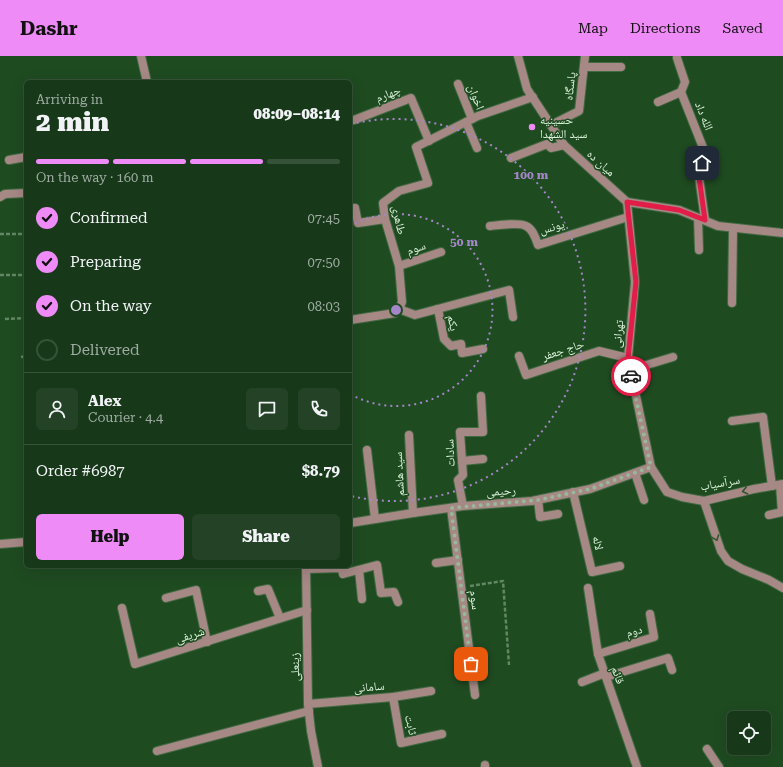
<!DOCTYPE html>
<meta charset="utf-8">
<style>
body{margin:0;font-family:"Roboto Serif","Noto Naskh Arabic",serif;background:#244326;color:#f1f3f6;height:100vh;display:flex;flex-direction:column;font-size:15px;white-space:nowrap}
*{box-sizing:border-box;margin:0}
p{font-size:13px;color:#9eaca2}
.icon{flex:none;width:22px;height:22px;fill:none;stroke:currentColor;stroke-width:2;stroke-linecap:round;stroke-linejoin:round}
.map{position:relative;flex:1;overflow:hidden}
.drawer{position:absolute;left:24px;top:24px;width:328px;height:488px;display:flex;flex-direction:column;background:#173819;border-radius:6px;box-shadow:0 4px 16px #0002,0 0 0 1px #365238}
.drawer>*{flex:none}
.fabs{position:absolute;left:727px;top:655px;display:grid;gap:8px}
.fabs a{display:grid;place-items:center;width:44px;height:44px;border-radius:6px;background:#173819;box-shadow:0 4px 16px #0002,0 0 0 1px #365238;font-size:20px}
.pin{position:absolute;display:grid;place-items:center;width:34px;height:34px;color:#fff;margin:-17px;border-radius:8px;box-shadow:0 2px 6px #0006}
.courier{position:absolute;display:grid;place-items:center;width:40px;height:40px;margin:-20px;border:3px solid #e11d48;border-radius:50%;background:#fff;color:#222;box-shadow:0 1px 5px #0007}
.head em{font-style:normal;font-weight:800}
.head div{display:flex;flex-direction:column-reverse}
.head{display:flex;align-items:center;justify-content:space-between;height:68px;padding:0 12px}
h1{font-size:26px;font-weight:800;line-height:30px}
.bar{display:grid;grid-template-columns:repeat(4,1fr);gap:6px 4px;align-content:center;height:48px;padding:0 12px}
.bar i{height:5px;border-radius:3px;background:#365238}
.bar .selected{background:#ef8bf7}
.bar p{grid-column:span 4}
.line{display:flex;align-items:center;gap:10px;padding:0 12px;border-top:1px solid #365238}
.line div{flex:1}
.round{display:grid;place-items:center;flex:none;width:42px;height:42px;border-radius:6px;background:#244326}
ol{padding:0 12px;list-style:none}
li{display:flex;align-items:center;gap:12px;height:44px}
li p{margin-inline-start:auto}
li .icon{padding:4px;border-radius:50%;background:#ef8bf7;color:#111;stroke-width:4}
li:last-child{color:#9eaca2}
li i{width:22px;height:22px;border:2px solid #365238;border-radius:50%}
.action{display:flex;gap:8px;margin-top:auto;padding:8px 12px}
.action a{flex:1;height:46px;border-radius:6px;background:#ef8bf7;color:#111;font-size:16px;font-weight:800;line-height:46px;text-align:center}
.action a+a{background:#244326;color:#f1f3f6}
header{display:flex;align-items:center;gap:24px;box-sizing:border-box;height:56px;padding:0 20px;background:#ef8bf7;color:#111}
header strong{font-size:19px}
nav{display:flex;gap:22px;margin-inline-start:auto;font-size:14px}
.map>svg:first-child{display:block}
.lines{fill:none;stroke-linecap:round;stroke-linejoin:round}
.minor-casing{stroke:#416942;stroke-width:10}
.tertiary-casing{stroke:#416942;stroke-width:10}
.path{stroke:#628763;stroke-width:2.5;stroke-dasharray:4 2;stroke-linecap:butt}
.minor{stroke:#a68885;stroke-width:8}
.tertiary{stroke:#a68885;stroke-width:8}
.oneway{stroke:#335430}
.done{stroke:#99b899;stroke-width:4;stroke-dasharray:0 7.2}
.route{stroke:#e11d48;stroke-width:5}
.ring{fill:none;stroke:#a686cb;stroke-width:2;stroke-dasharray:2 4}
.poi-dot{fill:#ef8bf7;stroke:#1f4b21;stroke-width:1.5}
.labels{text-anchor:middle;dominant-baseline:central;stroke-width:3;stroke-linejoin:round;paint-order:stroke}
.street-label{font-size:12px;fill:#daf3da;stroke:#1f4b21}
.poi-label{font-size:12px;fill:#daf3da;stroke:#1f4b21;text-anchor:start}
.centre{fill:#a686cb;stroke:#1f4b21;stroke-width:2}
.ring-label{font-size:12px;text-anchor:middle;font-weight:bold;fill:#a686cb;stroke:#1f4b21;stroke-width:3;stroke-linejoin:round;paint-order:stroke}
</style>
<header>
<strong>Dashr</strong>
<nav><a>Map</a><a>Directions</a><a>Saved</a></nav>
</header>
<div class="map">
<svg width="783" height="711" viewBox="0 0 783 711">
<rect width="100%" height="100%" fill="#1f4b21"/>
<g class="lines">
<defs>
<g id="minor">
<path d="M141 0 147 26"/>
<path d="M518 0 527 33 564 89 627 146"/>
<path d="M677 2 685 26 681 36"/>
<path d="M584 11H621"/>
<path d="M458 28 472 63"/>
<path d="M681 36 704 94 699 121 705 164"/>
<path d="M658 46 681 36"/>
<path d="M354 64 411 42 429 85"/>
<path d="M466 66 477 92"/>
<path d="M551 69 579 55 585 0"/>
<path d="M511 102 547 88 551 92 564 89"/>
<path d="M9 104 26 101"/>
<path d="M0 141 5 138 26 137"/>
<path d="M627 146 635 226 628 302 651 411 667 436 682 441 704 445 754 433 783 428"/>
<path d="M627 146 679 154 718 170 783 177"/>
<path d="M350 153 355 152 358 167 385 163"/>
<path d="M698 162 699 194"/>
<path d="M490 170C499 169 519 166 526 170 533 173 536 183 538 189L628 161"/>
<path d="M399 210 441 196"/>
<path d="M732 247 733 172"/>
<path d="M399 253 415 259 509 234 513 261"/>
<path d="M438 253 444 283 451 290 461 288 462 297 483 293"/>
<path d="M350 264 395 257 399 253 402 246 399 210 385 163 383 147 399 135 428 127 416 91 478 60 533 41"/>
<path d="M519 300 526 319 599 295 628 302"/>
<path d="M630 314 673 301"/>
<path d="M732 365 763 361 772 430"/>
<path d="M409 379 413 457"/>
<path d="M367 394 375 463"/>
<path d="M462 405 483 403"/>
<path d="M635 417 644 444"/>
<path d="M573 436 592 516 620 510"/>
<path d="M538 444 540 461 558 458"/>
<path d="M463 450 458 424 463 419 460 376H483L481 340"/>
<path d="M451 452 475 639"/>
<path d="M769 459 782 456 780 429"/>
<path d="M350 467 413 457 463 450 532 445 590 433 651 411"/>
<path d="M0 488 26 486"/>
<path d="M436 507 458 504"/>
<path d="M306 513 342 512 343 518 377 509 381 537 394 536 398 546"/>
<path d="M359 514 362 543"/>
<path d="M588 532 598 598 637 711"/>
<path d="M258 535 268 533 280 562"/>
<path d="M166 542 196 534 207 586"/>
<path d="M122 552 135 608 307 554"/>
<path d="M598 598 654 581 650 558"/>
<path d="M606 621 668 602 672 614"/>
<path d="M582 626 605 617"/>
<path d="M393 641 401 687 442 678"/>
<path d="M308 648 393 641 431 635"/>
<path d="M707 693 719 711"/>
<path d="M157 695 309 655"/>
<path d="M485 709V711"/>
</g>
<g id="tertiary">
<path d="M704 445 721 495 728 505 742 513 769 524 783 532"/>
<path d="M306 510 308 648 311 675 318 711"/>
</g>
</defs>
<use href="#minor" class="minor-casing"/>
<use href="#tertiary" class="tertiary-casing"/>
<g class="path">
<path d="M0 178H26"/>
<path d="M0 219H26"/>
<path d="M5 263 26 262"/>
<path d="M21 301 26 300"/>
<path d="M470 530 503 525 509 609"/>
</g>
<use href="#minor" class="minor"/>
<use href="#tertiary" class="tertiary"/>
</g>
<defs><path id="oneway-chevron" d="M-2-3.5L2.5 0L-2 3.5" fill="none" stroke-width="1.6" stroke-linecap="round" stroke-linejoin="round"/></defs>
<g class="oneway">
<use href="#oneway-chevron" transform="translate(745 435) rotate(167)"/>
<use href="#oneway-chevron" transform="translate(716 482) rotate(70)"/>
</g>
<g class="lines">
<path class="done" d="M471 608 451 452 538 444 590 433 651 411 631 320"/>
<path class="route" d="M631 320 628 302 636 226 627 146 679 154 705 164 699 121 702 107"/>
</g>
<g class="ring">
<path d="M350 170A96 96 0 1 1 350 338"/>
<path d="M351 68A191 191 0 1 1 351 440"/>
</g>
<circle class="poi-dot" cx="532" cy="71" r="4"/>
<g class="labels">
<g class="street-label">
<text transform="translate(570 30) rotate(-83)">پاسگاه</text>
<text transform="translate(388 38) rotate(-21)">چهارم</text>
<text transform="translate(476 41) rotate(68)">اخوان</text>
<text transform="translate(704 60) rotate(68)">الله داد</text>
<text transform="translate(601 107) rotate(42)">میان ده</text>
<text transform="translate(399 164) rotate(78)">طاهری</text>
<text transform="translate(552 171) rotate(-15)">یونس</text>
<text transform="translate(416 192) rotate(-19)">سوم</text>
<text transform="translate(453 267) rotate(79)">یکم</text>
<text transform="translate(618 278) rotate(-84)">تهرانی</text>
<text transform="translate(563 294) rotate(-18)">حاج جعفر</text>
<text transform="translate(450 397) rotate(-93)">سادات</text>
<text transform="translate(399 418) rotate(-93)">سید هاشم</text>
<text transform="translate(720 427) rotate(-10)">سرآسیاب</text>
<text transform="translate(501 435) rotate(-4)">رحیمی</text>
<text transform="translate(598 487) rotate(77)">لاله</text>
<text transform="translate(475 544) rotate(83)">سوم</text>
<text transform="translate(634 575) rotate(-16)">دوم</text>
<text transform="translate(190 579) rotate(-18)">شریفی</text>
<text transform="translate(295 611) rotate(-91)">زینعلی</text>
<text transform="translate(618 619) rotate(71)">قائم</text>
<text transform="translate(369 631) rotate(-5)">سامانی</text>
<text transform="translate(411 669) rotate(77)">ثابت</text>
</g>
<g class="poi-label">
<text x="540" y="64">حسینیه<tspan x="540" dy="14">سید الشهدا</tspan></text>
</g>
</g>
<circle cx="396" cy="254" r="6" class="centre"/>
<g class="ring-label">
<text x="531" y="123">100 m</text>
<text x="464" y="190">50 m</text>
</g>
</svg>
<div class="fabs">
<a><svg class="icon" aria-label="locate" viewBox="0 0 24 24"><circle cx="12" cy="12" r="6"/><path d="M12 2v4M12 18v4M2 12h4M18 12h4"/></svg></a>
</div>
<div class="pin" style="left:471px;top:608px;background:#ea580c"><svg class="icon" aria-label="bag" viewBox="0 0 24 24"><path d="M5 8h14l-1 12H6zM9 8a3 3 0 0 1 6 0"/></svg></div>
<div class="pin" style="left:702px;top:107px;background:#1f2937"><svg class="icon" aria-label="home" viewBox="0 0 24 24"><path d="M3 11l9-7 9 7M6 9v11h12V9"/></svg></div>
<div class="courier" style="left:631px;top:320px"><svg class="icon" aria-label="car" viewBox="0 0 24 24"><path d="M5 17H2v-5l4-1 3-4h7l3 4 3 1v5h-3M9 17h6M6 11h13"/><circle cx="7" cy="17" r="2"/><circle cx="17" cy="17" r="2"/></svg></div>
<section class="drawer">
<div class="head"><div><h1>2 min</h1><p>Arriving in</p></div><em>08:09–08:14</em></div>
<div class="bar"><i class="selected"></i><i class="selected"></i><i class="selected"></i><i></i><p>On the way · 160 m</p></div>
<ol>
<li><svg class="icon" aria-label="check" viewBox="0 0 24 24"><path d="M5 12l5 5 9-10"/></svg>Confirmed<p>07:45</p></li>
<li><svg class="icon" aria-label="check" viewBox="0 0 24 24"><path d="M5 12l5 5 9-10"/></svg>Preparing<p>07:50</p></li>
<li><svg class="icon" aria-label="check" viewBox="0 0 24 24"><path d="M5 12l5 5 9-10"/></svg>On the way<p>08:03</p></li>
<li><i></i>Delivered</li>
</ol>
<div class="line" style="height:72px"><a class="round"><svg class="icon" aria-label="person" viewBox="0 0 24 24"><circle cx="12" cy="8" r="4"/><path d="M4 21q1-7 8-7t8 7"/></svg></a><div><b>Alex</b><p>Courier · 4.4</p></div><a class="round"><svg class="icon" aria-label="chat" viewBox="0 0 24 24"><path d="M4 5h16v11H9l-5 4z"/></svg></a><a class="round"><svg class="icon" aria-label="phone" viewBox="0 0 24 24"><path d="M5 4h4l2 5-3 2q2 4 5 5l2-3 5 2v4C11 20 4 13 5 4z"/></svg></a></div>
<div class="line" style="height:52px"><div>Order #6987</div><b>$8.79</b></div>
<div class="action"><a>Help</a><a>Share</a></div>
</section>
</div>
